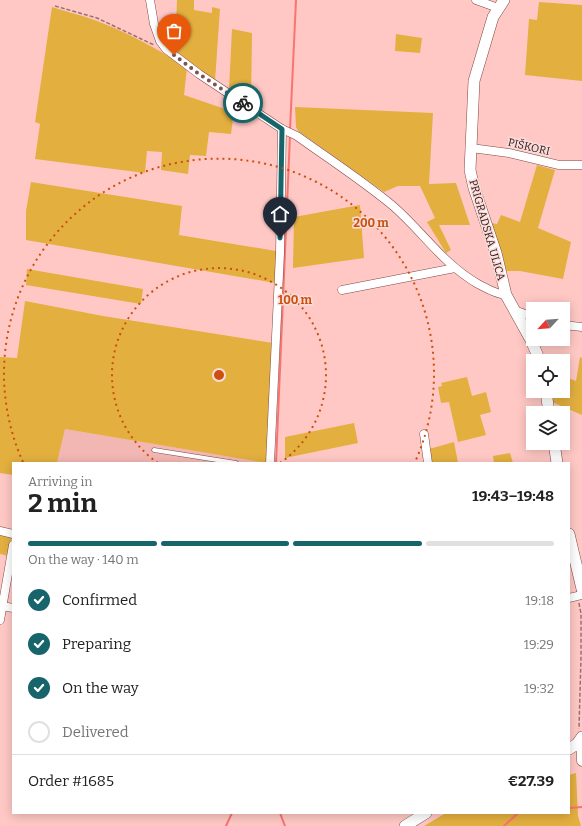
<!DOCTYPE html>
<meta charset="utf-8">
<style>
body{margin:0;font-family:Bitter,serif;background:#f6f6f6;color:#222;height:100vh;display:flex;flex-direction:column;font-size:15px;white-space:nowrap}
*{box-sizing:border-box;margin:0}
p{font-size:13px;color:#767676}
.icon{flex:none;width:22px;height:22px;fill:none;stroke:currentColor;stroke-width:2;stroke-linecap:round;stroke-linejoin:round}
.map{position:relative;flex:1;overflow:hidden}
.details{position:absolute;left:12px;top:462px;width:558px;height:352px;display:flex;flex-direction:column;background:#fff;border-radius:0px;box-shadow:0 2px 10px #0003}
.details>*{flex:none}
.needle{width:26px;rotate:244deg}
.controls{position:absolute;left:526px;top:302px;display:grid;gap:8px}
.controls a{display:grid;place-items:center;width:44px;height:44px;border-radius:0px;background:#fff;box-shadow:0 2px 10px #0003;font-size:20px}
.pin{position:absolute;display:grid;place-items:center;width:34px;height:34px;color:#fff;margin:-41px -17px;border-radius:50% 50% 50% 0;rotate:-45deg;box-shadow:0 0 4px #0007}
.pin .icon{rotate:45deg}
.courier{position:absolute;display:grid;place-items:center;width:40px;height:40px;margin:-20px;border:3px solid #17656b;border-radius:50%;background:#fff;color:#222;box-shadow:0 1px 5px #0007}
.headline em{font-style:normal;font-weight:700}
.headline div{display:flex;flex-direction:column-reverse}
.headline{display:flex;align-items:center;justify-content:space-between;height:68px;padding:0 16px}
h1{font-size:26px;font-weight:700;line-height:30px}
.bar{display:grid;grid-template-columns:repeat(4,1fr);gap:6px 4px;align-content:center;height:48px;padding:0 16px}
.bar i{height:5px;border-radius:3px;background:#e0e0e0}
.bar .selected{background:#17656b}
.bar p{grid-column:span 4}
.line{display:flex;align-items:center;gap:10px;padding:0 16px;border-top:1px solid #e0e0e0}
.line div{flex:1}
ol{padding:0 16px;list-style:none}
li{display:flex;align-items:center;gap:12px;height:44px}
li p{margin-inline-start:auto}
li .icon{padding:4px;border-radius:50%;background:#17656b;color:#fff;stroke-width:4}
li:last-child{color:#767676}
li i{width:22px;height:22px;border:2px solid #e0e0e0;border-radius:50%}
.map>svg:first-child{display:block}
.built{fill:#f3b7b3}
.green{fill:#e3af3f}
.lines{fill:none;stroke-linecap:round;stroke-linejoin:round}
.stream{stroke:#f97471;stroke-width:2}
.service-casing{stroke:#824846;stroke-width:5}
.minor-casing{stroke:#824846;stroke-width:9}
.tertiary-casing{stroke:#824846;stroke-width:11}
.secondary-casing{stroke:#824846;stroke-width:12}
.path{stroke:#98706e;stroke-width:1.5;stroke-dasharray:4 2;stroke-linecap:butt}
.service{stroke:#fff;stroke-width:4}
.minor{stroke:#fff;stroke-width:8}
.tertiary{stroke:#fff;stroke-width:10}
.secondary{stroke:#fff;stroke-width:11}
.done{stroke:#785452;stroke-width:4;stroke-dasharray:0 7.2}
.route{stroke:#17656b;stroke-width:5}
.ring{fill:none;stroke:#cc4f0d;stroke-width:2;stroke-dasharray:2 4}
.labels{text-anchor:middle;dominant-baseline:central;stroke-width:3;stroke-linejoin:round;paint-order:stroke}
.street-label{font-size:11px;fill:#2f1615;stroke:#f9ddda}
.centre{fill:#cc4f0d;stroke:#f9ddda;stroke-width:2}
.ring-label{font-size:12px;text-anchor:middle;font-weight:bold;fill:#cc4f0d;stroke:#f9ddda;stroke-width:3;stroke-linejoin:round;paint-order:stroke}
</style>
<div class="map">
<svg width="582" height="826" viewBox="0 0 582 826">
<rect width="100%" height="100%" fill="#ffc8c4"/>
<path class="built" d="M65 429 266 463H57Z"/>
<g class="green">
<path d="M177 0H194V10L212 13V7L220 9 215 81 175 52Z"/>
<path d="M539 2 582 5V81L525 75 529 19 537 20Z"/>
<path d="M52 7C67 12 82 15 97 21 129 33 158 49 187 68L184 95 234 112 231 134 209 132 206 156 190 155 188 174 161 170 162 152 147 151 145 173 35 159 40 124 35 122Z"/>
<path d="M232 29 252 33 251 102 229 89Z"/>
<path d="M396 34 422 38 420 53 395 51Z"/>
<path d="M295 107 433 113 429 184 456 183 470 225H439L451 250 446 253 427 222 435 218 420 186H398L384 192 298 131 296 127Z"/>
<path d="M537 165 555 170 538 228 571 242 563 279 520 271H505L491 223 497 224 501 215 520 222Z"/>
<path d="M31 182 182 206 179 235 276 251 275 283 26 240V211Z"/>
<path d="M360 205 364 258 293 268 294 217Z"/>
<path d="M27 269 143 289 141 304 26 285Z"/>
<path d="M25 301 103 316 273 343 266 463 65 429 57 463H13V475L0 473V357L17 358Z"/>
<path d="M580 357 582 358V415L552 402 550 391H563V376L576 381Z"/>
<path d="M467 377 472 396 486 392 491 412 480 415 486 435 458 442 449 402 441 403 438 387 442 386 441 383Z"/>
<path d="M354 423 358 443 285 458V437Z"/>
<path d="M454 442 458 463H431L429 449Z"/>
<path d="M510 453 513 463H494L493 456Z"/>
<path d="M0 534 12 537 9 556 0 554Z"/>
<path d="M576 773 578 816 581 826H424L446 813H569V775Z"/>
</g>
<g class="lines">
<g class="stream">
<path d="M290 130 296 0"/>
<path d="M276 463 290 135"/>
<path d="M569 808 582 807"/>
<path d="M280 813 285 826"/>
<path d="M226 826 232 813"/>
<path d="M504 826 518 813H520"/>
</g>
<defs>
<path id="service" d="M154 450 236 463"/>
<g id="minor">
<path d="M150 0 154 24 160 41 166 49 199 74 282 129 297 136C329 159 363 181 393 206 423 232 442 263 478 284 488 289 495 294 506 295"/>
<path d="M476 0 498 8"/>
<path d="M471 148 509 153 559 165H582"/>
<path d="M342 290 455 268"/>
<path d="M514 310 533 317"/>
<path d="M563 325 582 327"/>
<path d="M424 434 428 463"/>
<path d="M270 463 280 253 282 129"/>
<path d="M0 531 13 534"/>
<path d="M569 598 582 595"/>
<path d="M2 606 13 608"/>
<path d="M0 620 13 545"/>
</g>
<path id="tertiary" d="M579 742 582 752V761"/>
<g id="secondary">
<path d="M504 0 493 17 474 81 470 170 474 188 496 253 506 295 531 340 540 361"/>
<path d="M546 391 549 413"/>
<path d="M554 443 557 463"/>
<path d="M569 534 582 589"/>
<path d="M569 749 577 744 582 737"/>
<path d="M405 826 426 813"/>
</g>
</defs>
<use href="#service" class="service-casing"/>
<use href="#minor" class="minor-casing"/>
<use href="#tertiary" class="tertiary-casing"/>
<use href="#secondary" class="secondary-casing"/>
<g class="path">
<path d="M55 6 97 18 154 45"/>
<path d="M579 603 581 614V657L579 729"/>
</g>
<use href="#service" class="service"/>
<use href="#minor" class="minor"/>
<use href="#tertiary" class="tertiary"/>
<use href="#secondary" class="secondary"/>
</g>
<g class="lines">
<path class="done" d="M174 55 199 74 243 103"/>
<path class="route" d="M243 103 282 129 280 238"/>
</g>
<g class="ring">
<path d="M158 463A107 107 0 1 1 280 463"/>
<path d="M23 462A215 215 0 1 1 415 462"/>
</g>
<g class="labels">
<g class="street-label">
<text transform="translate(529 147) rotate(13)">PIŠKORI</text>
<text transform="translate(487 230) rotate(74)">PRIGRADSKA ULICA</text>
</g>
</g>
<circle cx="219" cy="375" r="6" class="centre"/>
<g class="ring-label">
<text x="371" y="227">200 m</text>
<text x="295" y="304">100 m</text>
</g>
</svg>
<div class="controls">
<a><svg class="needle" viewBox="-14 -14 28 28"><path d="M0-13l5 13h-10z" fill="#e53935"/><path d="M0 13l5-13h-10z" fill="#767676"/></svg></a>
<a><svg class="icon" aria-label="locate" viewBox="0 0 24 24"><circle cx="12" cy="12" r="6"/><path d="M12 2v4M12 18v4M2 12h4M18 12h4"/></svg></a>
<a><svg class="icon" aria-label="layers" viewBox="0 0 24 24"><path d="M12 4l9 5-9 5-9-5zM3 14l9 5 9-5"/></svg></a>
</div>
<div class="pin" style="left:174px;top:55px;background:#ea580c"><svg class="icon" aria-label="bag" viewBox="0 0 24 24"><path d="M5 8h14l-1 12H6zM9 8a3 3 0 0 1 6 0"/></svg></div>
<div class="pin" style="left:280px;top:238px;background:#1f2937"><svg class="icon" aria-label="home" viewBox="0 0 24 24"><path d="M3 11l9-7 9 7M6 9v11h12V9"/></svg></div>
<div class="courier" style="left:243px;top:103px"><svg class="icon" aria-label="bike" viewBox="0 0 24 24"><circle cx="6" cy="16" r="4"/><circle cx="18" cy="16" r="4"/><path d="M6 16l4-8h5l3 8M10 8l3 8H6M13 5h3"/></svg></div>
<section class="details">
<div class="headline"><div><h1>2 min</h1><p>Arriving in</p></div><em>19:43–19:48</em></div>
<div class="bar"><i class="selected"></i><i class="selected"></i><i class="selected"></i><i></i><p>On the way · 140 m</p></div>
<ol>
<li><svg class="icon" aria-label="check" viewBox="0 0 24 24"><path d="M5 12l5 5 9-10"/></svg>Confirmed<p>19:18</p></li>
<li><svg class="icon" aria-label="check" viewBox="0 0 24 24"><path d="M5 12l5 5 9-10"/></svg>Preparing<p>19:29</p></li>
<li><svg class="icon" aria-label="check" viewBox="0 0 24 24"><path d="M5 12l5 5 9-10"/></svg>On the way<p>19:32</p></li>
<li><i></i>Delivered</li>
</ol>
<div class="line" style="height:52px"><div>Order #1685</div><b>€27.39</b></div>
</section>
</div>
